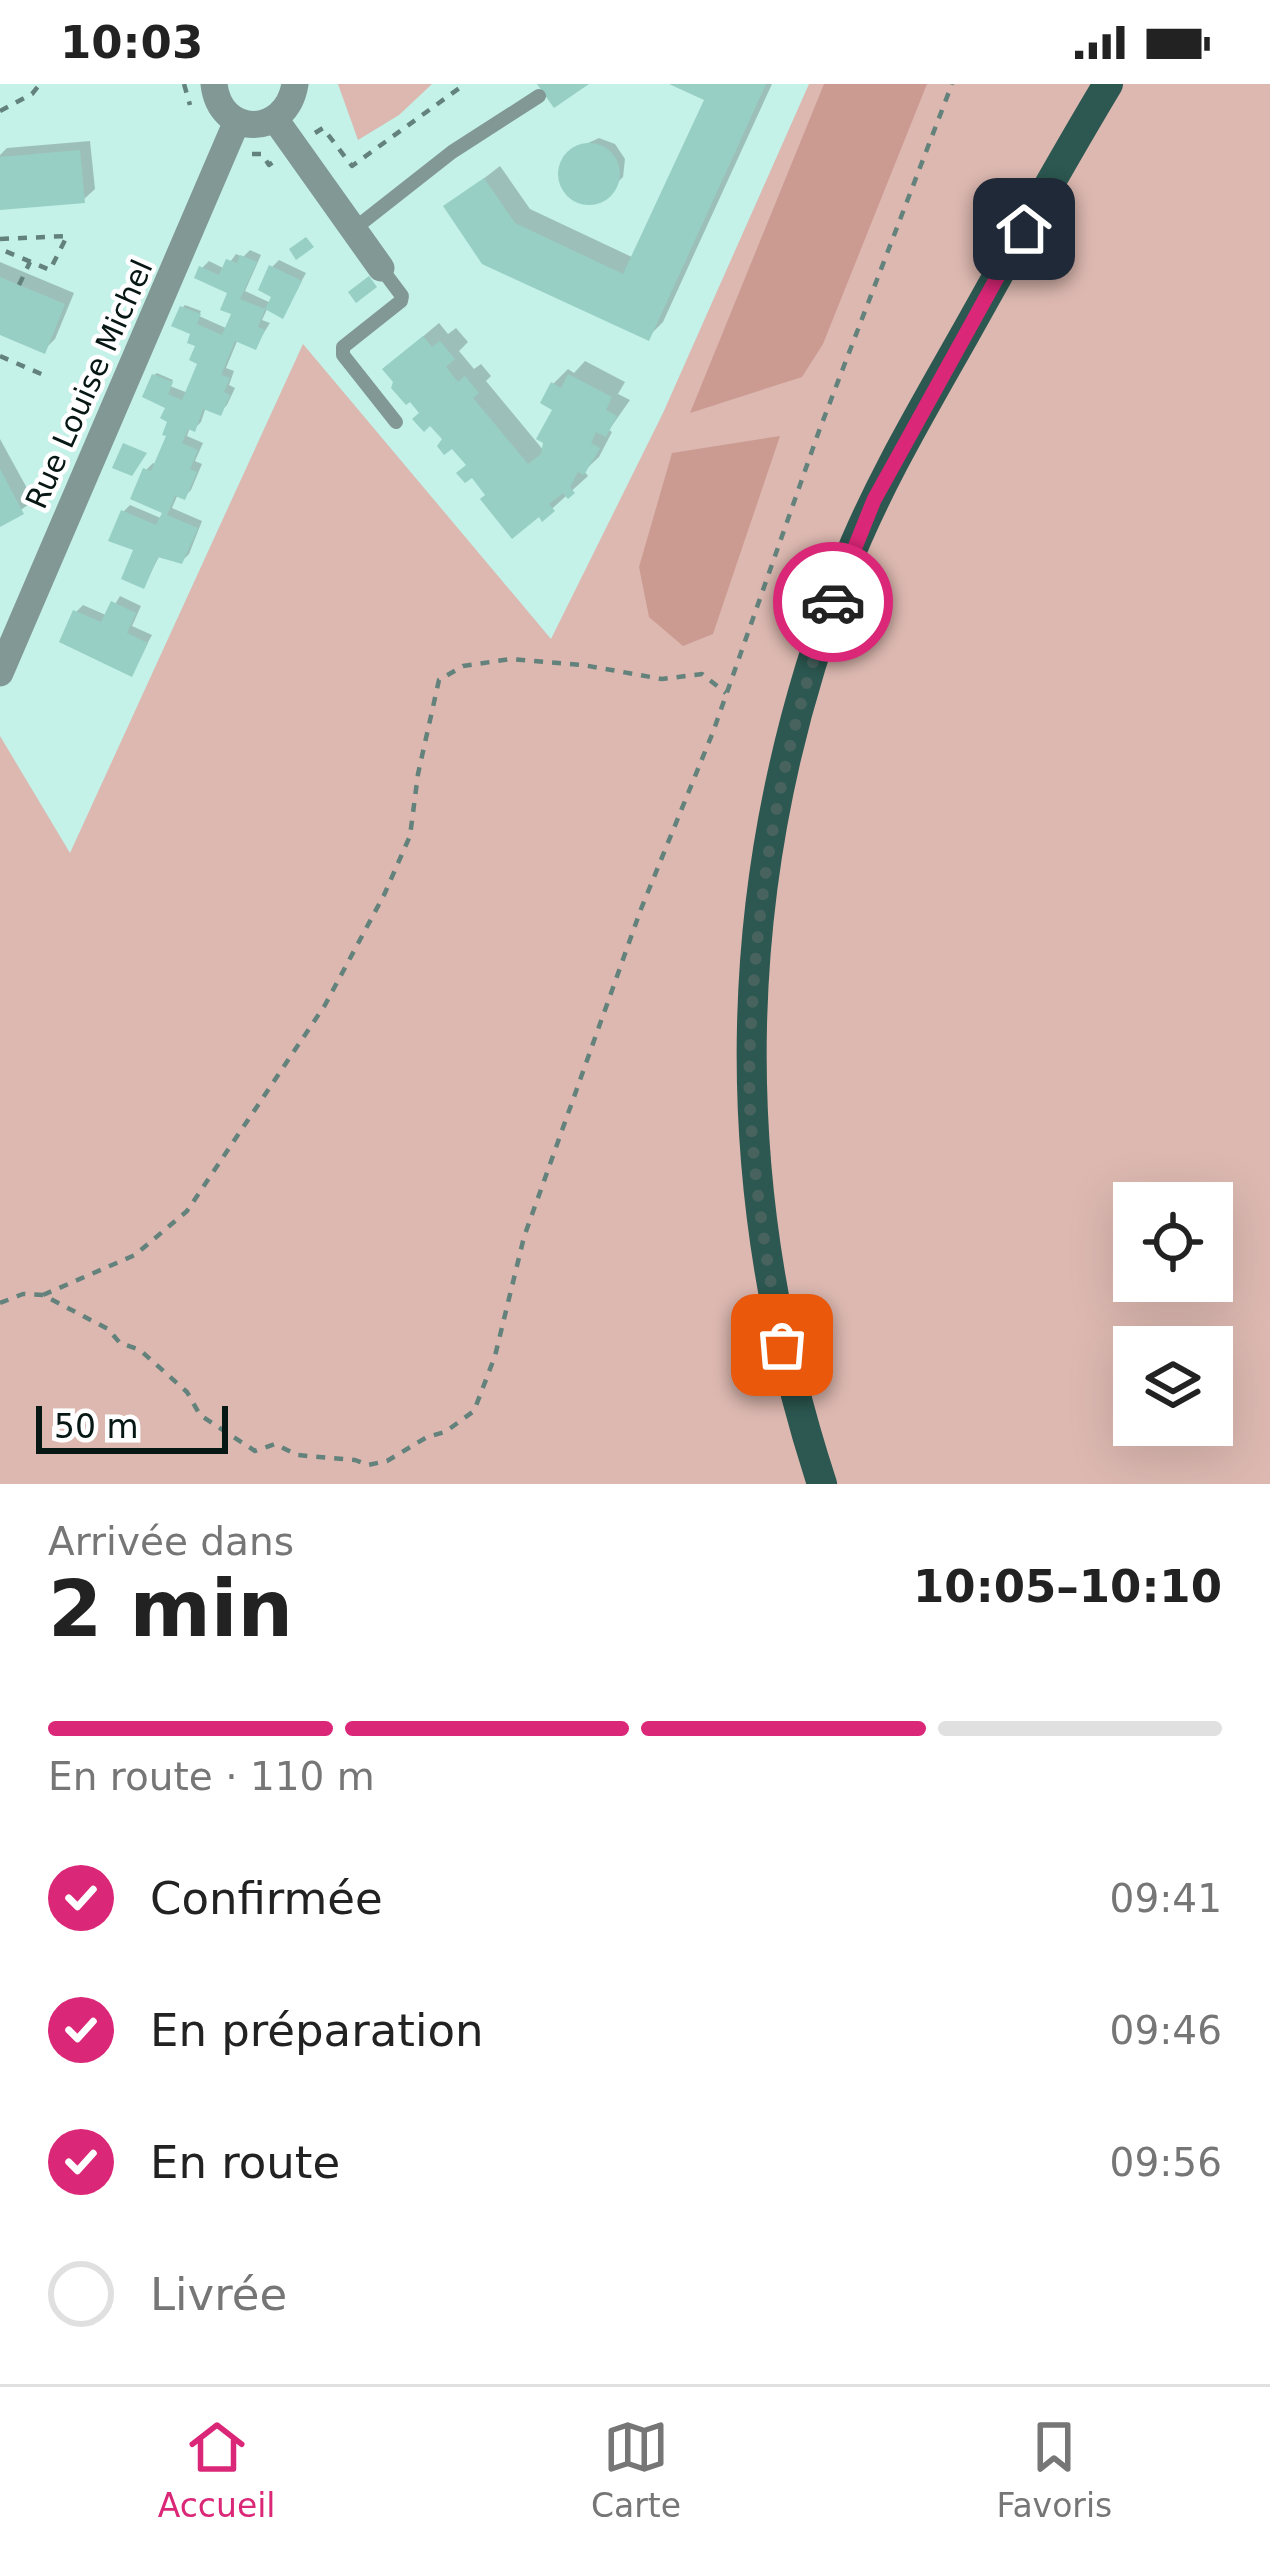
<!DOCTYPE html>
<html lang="fr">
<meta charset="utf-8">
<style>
body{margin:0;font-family:"DejaVu Sans",sans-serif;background:#f2f2f2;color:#222;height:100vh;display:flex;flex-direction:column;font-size:45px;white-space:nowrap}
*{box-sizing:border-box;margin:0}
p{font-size:39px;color:#767676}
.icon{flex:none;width:66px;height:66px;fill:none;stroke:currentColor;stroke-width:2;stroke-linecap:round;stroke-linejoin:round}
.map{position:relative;height:1400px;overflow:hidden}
.panel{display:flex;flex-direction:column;background:#fff;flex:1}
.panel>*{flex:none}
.buttons{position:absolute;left:1113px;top:1098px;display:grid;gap:24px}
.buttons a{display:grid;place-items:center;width:120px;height:120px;border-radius:0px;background:#fff;box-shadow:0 12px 48px #0002;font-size:60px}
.scale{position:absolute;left:36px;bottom:30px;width:192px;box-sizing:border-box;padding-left:12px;border:6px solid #061714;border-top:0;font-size:33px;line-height:42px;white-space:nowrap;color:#061714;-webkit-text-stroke:9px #fff;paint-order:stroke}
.pin{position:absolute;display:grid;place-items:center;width:102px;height:102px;color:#fff;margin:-51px;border-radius:24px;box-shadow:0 6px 18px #0006}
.courier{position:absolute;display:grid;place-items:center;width:120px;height:120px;margin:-60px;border:9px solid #db2777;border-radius:50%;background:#fff;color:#222;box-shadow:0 3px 15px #0007}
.overview em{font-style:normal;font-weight:600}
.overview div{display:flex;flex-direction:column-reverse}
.overview{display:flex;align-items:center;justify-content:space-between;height:204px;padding:0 48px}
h1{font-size:78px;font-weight:600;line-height:90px}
.bar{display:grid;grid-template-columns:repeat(4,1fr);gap:18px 12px;align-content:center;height:144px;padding:0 48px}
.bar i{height:15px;border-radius:9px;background:#e0e0e0}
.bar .active{background:#db2777}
.bar p{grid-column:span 4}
ol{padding:0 48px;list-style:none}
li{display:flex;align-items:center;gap:36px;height:132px}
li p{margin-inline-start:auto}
li .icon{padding:12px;border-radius:50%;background:#db2777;color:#fff;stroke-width:4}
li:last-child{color:#767676}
li i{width:66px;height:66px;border:6px solid #e0e0e0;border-radius:50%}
.status{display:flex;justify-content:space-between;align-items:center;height:84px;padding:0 60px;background:#fff;direction:ltr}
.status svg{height:33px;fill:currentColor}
.menu{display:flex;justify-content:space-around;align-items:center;height:168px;border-top:3px solid #e0e0e0;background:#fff;font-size:33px;color:#767676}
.menu a{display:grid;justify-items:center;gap:6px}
.menu .active{color:#db2777}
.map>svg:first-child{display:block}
.green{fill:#dcb8b0;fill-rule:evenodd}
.water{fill:#cb9b91}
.shadow{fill:#0003}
.building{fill:#97cfc5}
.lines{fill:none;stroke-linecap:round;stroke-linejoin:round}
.path{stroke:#63827c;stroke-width:4.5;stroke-dasharray:9 9;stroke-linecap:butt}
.lane{stroke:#819894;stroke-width:14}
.street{stroke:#819894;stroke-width:27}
.primary{stroke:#2c5851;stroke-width:30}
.done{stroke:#48635e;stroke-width:12;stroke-dasharray:0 21.6}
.route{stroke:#db2777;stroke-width:15}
.labels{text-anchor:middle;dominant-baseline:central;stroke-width:9;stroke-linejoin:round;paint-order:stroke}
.street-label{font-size:30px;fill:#061714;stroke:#fff}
</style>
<div class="status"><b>10:03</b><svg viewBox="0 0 49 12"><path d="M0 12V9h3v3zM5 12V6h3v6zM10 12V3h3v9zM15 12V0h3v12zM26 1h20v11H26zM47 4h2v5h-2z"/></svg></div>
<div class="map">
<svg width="1270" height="1400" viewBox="0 0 1270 1400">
<rect width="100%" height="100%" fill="#c4f1e8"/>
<g class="green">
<path d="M338 0H432L399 31 358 56Z"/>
<path d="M809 0H1270V1400H0V652L70 769 303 260 551 555 663 329ZM1134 1119H1212V1197H1134ZM1134 1263H1212V1341H1134Z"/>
</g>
<g class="water">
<path d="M824 0H927L823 260 802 293 690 329Z"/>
<path d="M780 352 713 550 683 562 649 533 639 483 672 369Z"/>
</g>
<g class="shadow">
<path d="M677 0H772L663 238 648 253 447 123 500 82 530 125 634 174 708 15Z"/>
<path d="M599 54 615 60 625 75 623 93 600 115 592 118 574 113 563 98V81L575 65Z"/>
<path d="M90 57 95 105 83 116 0 123V71L7 64Z"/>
<path d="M250 166 261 171 245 207 271 219 272 183 279 176 306 189 283 231 268 223 262 236 270 239 255 263 238 255 226 284 234 287 229 301 235 304 227 321 220 328 206 323 201 338 194 345 190 343 187 352 203 359 195 377 202 380 191 406 184 413 178 410 172 424 202 437 189 470 182 477 160 471 144 501 123 428 130 421 163 435 166 427 146 386 153 379 157 381 170 350 169 322 154 291 157 289 173 296 170 302 188 309 200 278 199 261 183 223 185 221 201 227 199 232 228 245 235 229 231 208 202 184 209 177 225 185 236 170 243 173Z"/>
<path d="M0 178 74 209 55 255 44 266 0 248Z"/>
<path d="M439 239 448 250 456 244 468 258 459 267 474 285 481 280 491 292 486 297 544 367 556 325 553 300 568 285 574 289 585 277 625 298 618 310 630 316 609 346 612 348 599 373 584 387 588 392 543 433 489 410 469 381 423 328 401 271Z"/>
<path d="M0 355 34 417 0 440Z"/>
<path d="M120 512 141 522 132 542 152 551 131 589 76 528 83 521 108 532Z"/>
</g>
<g class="building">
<path d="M537 0H589L554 24Z"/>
<path d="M669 0H766L649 257 482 180 443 122 484 94 515 139 623 190 704 16Z"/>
<circle cx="589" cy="90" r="31"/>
<path d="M80 66 85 119 0 126V73Z"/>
<path d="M306 153 314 163 296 176 289 165Z"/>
<path d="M240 171 257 178 240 215 265 225 258 243 265 246 256 266 235 257 221 291 230 294 224 308 230 311 221 332 203 325 195 348 188 345 182 359 198 366 190 385 197 388 185 416 175 412 167 431 198 444 182 480 158 473 144 505 121 495 133 466 108 457 121 426 156 441 162 429 130 415 143 384 151 387 166 352 162 351 167 338 160 334 165 324 142 313 152 290 173 298 168 310 182 316 197 280 189 276 195 262 187 259 190 250 171 242 180 222 201 230 197 240 222 251 231 230 220 226 227 209 194 194 199 182 219 191 226 175 237 179Z"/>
<path d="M269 181 302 197 283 235 265 225 271 213 258 206Z"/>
<path d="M369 192 377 203 356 219 348 208Z"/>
<path d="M0 193 65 220 45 270 0 251Z"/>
<path d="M423 252 432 263 440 257 455 275 446 283 458 298 465 292 479 309 473 314 528 380 541 370 543 359 536 355 552 326 540 319 551 298 561 304 568 290 612 313 606 326 617 332 606 353 596 348 591 359 600 364 584 391 578 388 570 403 575 409 568 415 563 409 549 420 555 427 542 438 539 433 512 455 480 415 485 411 472 394 465 399 456 389 466 381 452 365 444 371 437 362 442 355 430 342 424 348 412 335 419 329 410 318 406 321 391 304 393 298 382 285Z"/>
<path d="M123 359 147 369 132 392 112 384Z"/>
<path d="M0 385 24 430 0 443Z"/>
<path d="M111 517 136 529 127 549 148 559 132 593 59 558 73 526 101 538Z"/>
</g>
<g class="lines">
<g class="path">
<path d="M184 0 190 21"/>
<path d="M0 27 32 10 40 0"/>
<path d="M315 49 323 44 352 82 465 0"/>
<path d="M252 70H262L269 81 276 76"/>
<path d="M0 155 67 152 50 186 0 165"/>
<path d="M19 201 30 178"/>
<path d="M0 272 48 293"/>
<path d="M43 1211 135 1171 187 1127 325 921 384 811 410 752 418 690 439 596 463 582 511 575 583 581 662 595 702 590 726 609"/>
<path d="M0 1219 23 1210 43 1211 108 1245 120 1259 140 1266 187 1308 200 1331 255 1367 275 1360 297 1371 355 1376 368 1381 387 1377 427 1353 445 1348 474 1327 495 1272 524 1153 641 825 713 648 819 347 952 0"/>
</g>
<g class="lane">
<path d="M354 145 452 68 539 12"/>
<path d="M381 184 402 212 401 217 343 263V271L396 338"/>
</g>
<g class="street">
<path d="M214 0C220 54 286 54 295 0"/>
<path d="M275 35 381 184"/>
<path d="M0 589 237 37"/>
</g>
<path class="primary" d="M822 1400C722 1094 728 787 844 486 876 404 921 328 964 252 1011 168 1058 83 1108 0"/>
</g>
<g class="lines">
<path class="done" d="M782 1261C767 1182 755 1104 750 1024 748 981 751 938 754 895 764 765 789 641 833 518"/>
<path class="route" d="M833 518 874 416 1024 145"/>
</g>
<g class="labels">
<g class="street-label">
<text transform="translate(89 300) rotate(-66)">Rue Louise Michel</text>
</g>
</g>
</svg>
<div class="buttons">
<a><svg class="icon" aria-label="locate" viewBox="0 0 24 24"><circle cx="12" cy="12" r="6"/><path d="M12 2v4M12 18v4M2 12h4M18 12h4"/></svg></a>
<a><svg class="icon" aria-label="layers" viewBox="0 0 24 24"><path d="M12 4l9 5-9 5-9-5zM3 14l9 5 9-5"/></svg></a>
</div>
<div class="scale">50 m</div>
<div class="pin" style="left:782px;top:1261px;background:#ea580c"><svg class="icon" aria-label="bag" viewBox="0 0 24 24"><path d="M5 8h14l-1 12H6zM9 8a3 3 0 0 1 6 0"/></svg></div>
<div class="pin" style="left:1024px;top:145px;background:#1f2937"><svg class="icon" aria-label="home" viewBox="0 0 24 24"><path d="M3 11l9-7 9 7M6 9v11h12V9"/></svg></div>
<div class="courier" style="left:833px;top:518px"><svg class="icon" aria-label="car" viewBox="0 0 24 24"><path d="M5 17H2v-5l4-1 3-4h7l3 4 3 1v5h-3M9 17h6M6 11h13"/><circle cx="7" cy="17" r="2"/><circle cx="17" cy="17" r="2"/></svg></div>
</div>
<section class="panel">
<div class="overview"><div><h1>2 min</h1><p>Arrivée dans</p></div><em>10:05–10:10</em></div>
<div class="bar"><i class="active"></i><i class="active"></i><i class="active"></i><i></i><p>En route · 110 m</p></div>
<ol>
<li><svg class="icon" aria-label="check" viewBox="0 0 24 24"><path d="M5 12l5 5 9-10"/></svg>Confirmée<p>09:41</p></li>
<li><svg class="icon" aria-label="check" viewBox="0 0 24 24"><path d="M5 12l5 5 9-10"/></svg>En préparation<p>09:46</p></li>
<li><svg class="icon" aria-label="check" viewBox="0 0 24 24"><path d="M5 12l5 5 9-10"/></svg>En route<p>09:56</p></li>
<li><i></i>Livrée</li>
</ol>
</section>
<nav class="menu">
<a class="active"><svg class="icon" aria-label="home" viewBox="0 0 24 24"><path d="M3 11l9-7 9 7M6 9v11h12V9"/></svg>Accueil</a>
<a><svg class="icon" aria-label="map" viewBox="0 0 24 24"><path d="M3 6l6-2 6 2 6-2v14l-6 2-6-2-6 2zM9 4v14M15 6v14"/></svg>Carte</a>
<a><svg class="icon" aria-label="saved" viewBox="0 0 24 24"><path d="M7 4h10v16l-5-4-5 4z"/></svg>Favoris</a>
</nav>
